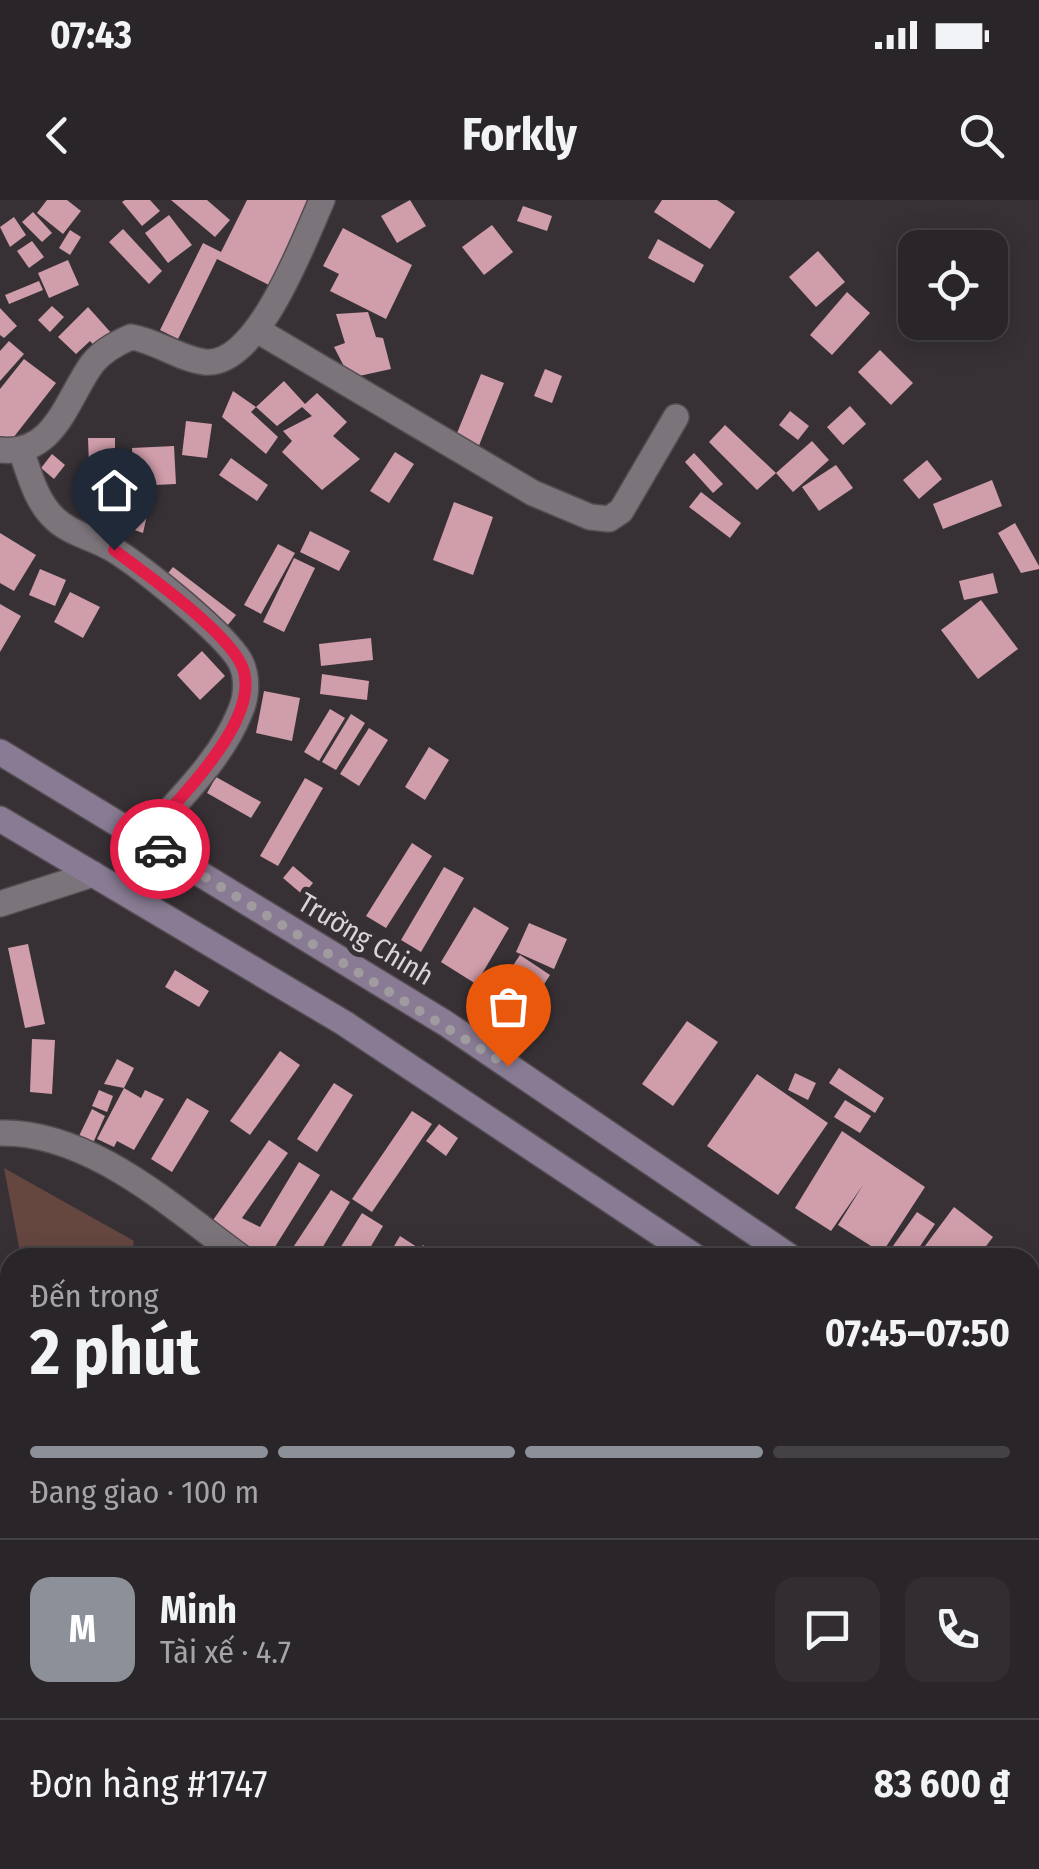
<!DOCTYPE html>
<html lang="vi">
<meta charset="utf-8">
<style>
body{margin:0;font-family:"Fira Sans Condensed",sans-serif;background:#312d30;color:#f1f3f6;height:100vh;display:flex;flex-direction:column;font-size:38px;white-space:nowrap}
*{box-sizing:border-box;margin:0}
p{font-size:32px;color:#a5a5a8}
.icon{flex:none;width:55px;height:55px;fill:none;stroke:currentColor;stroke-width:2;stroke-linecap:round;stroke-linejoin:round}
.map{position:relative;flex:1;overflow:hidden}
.side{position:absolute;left:0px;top:1048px;width:1040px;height:622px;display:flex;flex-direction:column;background:#292528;border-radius:30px 30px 0 0;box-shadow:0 5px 25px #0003,0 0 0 2px #454245}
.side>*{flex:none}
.buttons{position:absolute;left:898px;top:30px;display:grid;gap:20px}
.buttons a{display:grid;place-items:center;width:110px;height:110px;border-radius:20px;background:#292528;box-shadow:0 5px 25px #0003,0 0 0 2px #454245;font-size:50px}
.pin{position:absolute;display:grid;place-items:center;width:85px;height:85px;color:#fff;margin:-102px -42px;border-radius:50% 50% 50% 0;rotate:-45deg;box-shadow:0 0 10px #0007}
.pin .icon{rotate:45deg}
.courier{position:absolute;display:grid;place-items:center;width:100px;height:100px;margin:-50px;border:8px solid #e11d48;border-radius:50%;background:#fff;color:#222;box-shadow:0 2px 12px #0007}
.headline em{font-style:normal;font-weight:700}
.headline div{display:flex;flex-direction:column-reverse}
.headline{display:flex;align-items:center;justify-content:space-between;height:170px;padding:0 30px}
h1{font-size:65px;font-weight:700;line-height:75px}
.bar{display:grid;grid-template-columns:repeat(4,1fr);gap:15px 10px;align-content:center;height:120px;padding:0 30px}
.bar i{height:12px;border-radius:8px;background:#454245}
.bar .current{background:#8c9099}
.bar p{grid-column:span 4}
.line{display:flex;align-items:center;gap:25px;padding:0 30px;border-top:2px solid #454245}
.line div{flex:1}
.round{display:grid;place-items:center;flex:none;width:105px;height:105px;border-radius:20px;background:#312d30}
.status{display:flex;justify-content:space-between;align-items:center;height:70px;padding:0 50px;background:#292528;direction:ltr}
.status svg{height:28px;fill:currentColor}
header{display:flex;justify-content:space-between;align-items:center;height:130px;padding:0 30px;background:#292528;font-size:45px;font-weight:700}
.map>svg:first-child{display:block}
.green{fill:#654740}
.building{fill:#d09daa}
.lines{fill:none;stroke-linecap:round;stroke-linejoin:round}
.street-casing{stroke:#534d52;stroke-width:28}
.secondary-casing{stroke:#534d52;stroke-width:28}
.street{stroke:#7b747a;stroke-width:25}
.secondary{stroke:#887b93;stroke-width:25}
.done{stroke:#a09b9f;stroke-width:10;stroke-dasharray:0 18}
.route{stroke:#e11d48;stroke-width:12}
.labels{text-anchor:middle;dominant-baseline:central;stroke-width:10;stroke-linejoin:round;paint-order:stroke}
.street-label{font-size:28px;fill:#d8d4d7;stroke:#373136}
</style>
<div class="status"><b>07:43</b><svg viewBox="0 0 49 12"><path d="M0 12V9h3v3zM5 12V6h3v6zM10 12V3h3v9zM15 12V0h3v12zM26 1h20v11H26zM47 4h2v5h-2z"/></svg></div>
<header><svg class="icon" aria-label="back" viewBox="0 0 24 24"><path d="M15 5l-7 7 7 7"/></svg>Forkly<svg class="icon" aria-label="search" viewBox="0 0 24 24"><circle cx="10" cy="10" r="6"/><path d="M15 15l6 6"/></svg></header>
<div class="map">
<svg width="1039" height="1669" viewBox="0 0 1039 1669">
<rect width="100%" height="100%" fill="#373136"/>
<g class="green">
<path d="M4 968 134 1041 130 1057H21Z"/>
<path d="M10 1104V1660H660L656 1669H0V1105Z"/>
</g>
<g class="building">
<path d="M47 0H67L81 11 63 34 37 13Z"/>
<path d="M125 0H150L160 11 142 26 122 2Z"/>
<path d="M171 0H207L230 20 215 37Z"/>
<path d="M247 0H318L275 88 217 59 178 139 160 130 203 43 221 52Z"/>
<path d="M410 0 426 26 397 43 381 16Z"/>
<path d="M662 0H717L735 12 710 49 654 12Z"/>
<path d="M523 6 552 16 547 31 517 21Z"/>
<path d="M33 12 52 33 42 42 22 22Z"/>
<path d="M169 15 192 45 168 63 145 33Z"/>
<path d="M14 17 26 35 10 47 0 27Z"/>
<path d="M492 25 513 52 484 75 462 47Z"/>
<path d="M343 28 412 65 386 119 330 91 339 74 323 66Z"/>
<path d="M123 29 162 71 149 84 109 42Z"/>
<path d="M70 30 81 37 70 55 59 48Z"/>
<path d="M658 39 704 65 694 83 648 58Z"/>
<path d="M32 41 44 57 29 68 17 51Z"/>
<path d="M818 51 845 82 816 107 789 77Z"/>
<path d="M68 60 79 85 49 98 38 73Z"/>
<path d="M39 81 43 90 9 104 5 95Z"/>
<path d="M847 92 870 113 832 155 810 135Z"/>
<path d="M52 106 64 117 50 132 38 120Z"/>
<path d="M88 107 113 135 97 149 90 141 76 154 58 137Z"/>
<path d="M0 108 17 126 4 138 0 135Z"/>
<path d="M368 112 376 137 383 138 391 169 350 178 334 147 345 143 336 114Z"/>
<path d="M9 141 24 154 0 181V151Z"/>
<path d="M880 150 913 183 891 205 858 172Z"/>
<path d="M24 159 56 183 6 247 0 242V189Z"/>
<path d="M545 169 562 176 552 203 534 196Z"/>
<path d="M481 174 504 183 478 248 455 238Z"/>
<path d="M284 181 305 204 317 193 347 222 333 236 360 259 322 290 282 252 292 241 283 231 312 216 302 207 277 226 256 207Z"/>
<path d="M233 191 256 207 251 212 278 237 266 254 222 217Z"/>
<path d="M850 206 866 224 843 245 827 227Z"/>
<path d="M790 211 809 226 798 240 779 225Z"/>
<path d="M186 221 212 224 207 258 182 255Z"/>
<path d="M725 225 776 273 757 290 709 242Z"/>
<path d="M88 238H115V264H89Z"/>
<path d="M812 241 829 260 793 292 776 273Z"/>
<path d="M174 246 176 284 134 286 132 248Z"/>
<path d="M395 252 414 264 389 303 370 291Z"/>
<path d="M694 253 723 284 713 293 685 262Z"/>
<path d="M52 254 65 265 54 279 41 268Z"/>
<path d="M231 258 268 285 257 301 219 275Z"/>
<path d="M927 260 942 279 919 299 903 280Z"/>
<path d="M836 265 853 288 819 311 802 287Z"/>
<path d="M92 269 122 275 118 293 94 288Z"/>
<path d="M992 280 1002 306 943 329 933 304Z"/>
<path d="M701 292 741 323 730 338 689 307Z"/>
<path d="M454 302 493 317 473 375 433 360Z"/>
<path d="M107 303 147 315 143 333 129 328 122 347 90 335Z"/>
<path d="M1015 323 1039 366V369L1021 373 998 333Z"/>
<path d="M310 331 350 351 339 371 300 352Z"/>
<path d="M0 333 36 355 14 391 0 383Z"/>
<path d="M278 344 295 353 261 414 244 405Z"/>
<path d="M294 358 315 368 284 432 263 422Z"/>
<path d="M173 367 236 415 223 431 161 382Z"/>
<path d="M40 369 66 380 55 406 29 395Z"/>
<path d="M993 373 998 393 964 400 959 381Z"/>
<path d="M70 392 100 407 83 438 54 422Z"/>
<path d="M981 400 1018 449 978 479 941 430Z"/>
<path d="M0 404 21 416 0 452Z"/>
<path d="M371 438 373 460 321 466 319 444Z"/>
<path d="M202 451 225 476 200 500 177 475Z"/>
<path d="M322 474 369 481 367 500 320 494Z"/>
<path d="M264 491 300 498 292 541 256 533Z"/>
<path d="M330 509 345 518 319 561 304 552Z"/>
<path d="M351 514 365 523 336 570 322 562Z"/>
<path d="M369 528 388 540 359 586 340 574Z"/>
<path d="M429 547 449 560 425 600 405 587Z"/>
<path d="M216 577 261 602 251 618 207 593Z"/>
<path d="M305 578 323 588 278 666 260 656Z"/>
<path d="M412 643 432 656 386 728 366 716Z"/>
<path d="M293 666 313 683 303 695 283 678Z"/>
<path d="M444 667 464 678 421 752 401 740Z"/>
<path d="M474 707 509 728 476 784 441 762Z"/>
<path d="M529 723 567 739 554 769 516 752Z"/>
<path d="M28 744 45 824 25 828 8 748Z"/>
<path d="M520 755 550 775 532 803 502 782Z"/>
<path d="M175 770 209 791 199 807 165 787Z"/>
<path d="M687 821 718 842 673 906 642 884Z"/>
<path d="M32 839 55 840 52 894 30 892Z"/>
<path d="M280 851 300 865 250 935 230 921Z"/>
<path d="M117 859 134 868 124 888 141 898 145 890 164 899 134 950 117 941 114 947 97 939 124 888 104 884Z"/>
<path d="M839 868 884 898 875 913 829 883Z"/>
<path d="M795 873 816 883 808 900 788 890Z"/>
<path d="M757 874 828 923 778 995 707 946Z"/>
<path d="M334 883 353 895 317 952 297 939Z"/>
<path d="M99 890 113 896 107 912 92 906Z"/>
<path d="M187 898 209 911 172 972 151 959Z"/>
<path d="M845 900 871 916 860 933 834 917Z"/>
<path d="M92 909 105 916 93 943 79 936Z"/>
<path d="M412 911 432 924 372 1012 352 999Z"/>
<path d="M439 924 458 938 446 956 426 941Z"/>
<path d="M842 931 925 987 882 1053 838 1025 863 985 831 1031 795 1008Z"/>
<path d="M269 940 288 953 242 1018 260 1027 299 962 320 975 268 1058H261L211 1023Z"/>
<path d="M331 990 350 1002 316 1058H286Z"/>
<path d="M954 1007 993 1037 977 1058H916Z"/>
<path d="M917 1012 935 1024 912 1058H894L888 1053Z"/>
<path d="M362 1013 383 1026 364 1058H334Z"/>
<path d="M400 1036 420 1049 423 1045 440 1058H387Z"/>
</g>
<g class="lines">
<defs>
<g id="street">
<path d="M257 130 533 293 590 317 609 319 621 311 676 217"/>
<path d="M0 250C55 256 66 200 92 164 102 151 117 143 131 137 157 141 180 159 205 162 258 167 304 40 322 0"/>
<path d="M21 250C29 273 36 301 54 318 70 334 95 338 114 350 143 368 224 433 240 461 248 476 247 497 240 512 221 560 177 601 144 639"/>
<path d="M0 704 93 674"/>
<path d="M0 933C90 931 173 1008 242 1058"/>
<path d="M0 1183 10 1181"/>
<path d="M0 1470 10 1467"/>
<path d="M1030 1578 1039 1584"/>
<path d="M347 1660 360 1669"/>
<path d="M746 1660 760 1669"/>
<path d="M536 1669 543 1660"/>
</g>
<g id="secondary">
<path d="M0 552 445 823 792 1058"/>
<path d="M0 619 344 823 697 1058"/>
<path d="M1030 1219 1039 1225"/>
<path d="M1030 1281 1039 1287"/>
</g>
</defs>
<use href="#street" class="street-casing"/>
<use href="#secondary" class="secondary-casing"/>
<use href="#street" class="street"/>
<use href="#secondary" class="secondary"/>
</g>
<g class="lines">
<path class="done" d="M160 649 508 866"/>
<path class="route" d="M114 350C146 374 224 429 241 464 267 516 175 602 144 639L160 649"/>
</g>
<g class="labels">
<g class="street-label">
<text transform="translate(366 739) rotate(31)">Trường Chinh</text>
</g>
</g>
</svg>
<div class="buttons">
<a><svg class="icon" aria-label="locate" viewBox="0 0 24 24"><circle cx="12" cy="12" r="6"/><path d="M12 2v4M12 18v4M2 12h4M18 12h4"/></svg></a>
</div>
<div class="pin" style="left:508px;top:866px;background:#ea580c"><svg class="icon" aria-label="bag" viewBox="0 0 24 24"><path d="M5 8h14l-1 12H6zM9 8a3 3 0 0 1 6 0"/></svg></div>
<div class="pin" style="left:114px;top:350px;background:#1f2937"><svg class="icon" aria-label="home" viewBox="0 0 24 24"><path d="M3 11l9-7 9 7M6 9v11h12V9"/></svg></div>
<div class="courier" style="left:160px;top:649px"><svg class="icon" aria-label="car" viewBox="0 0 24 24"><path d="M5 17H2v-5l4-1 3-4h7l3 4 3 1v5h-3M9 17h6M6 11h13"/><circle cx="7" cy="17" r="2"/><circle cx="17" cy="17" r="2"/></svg></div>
<section class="side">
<div class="headline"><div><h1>2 phút</h1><p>Đến trong</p></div><em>07:45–07:50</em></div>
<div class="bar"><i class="current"></i><i class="current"></i><i class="current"></i><i></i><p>Đang giao · 100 m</p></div>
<div class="line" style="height:180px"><b class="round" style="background:#8c9099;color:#fff">M</b><div><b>Minh</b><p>Tài xế · 4.7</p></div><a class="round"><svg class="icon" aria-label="chat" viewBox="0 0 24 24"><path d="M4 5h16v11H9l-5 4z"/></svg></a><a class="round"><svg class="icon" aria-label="phone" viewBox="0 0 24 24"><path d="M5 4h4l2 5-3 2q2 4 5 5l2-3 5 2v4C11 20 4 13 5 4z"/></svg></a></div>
<div class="line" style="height:130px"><div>Đơn hàng #1747</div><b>83 600 ₫</b></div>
</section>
</div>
